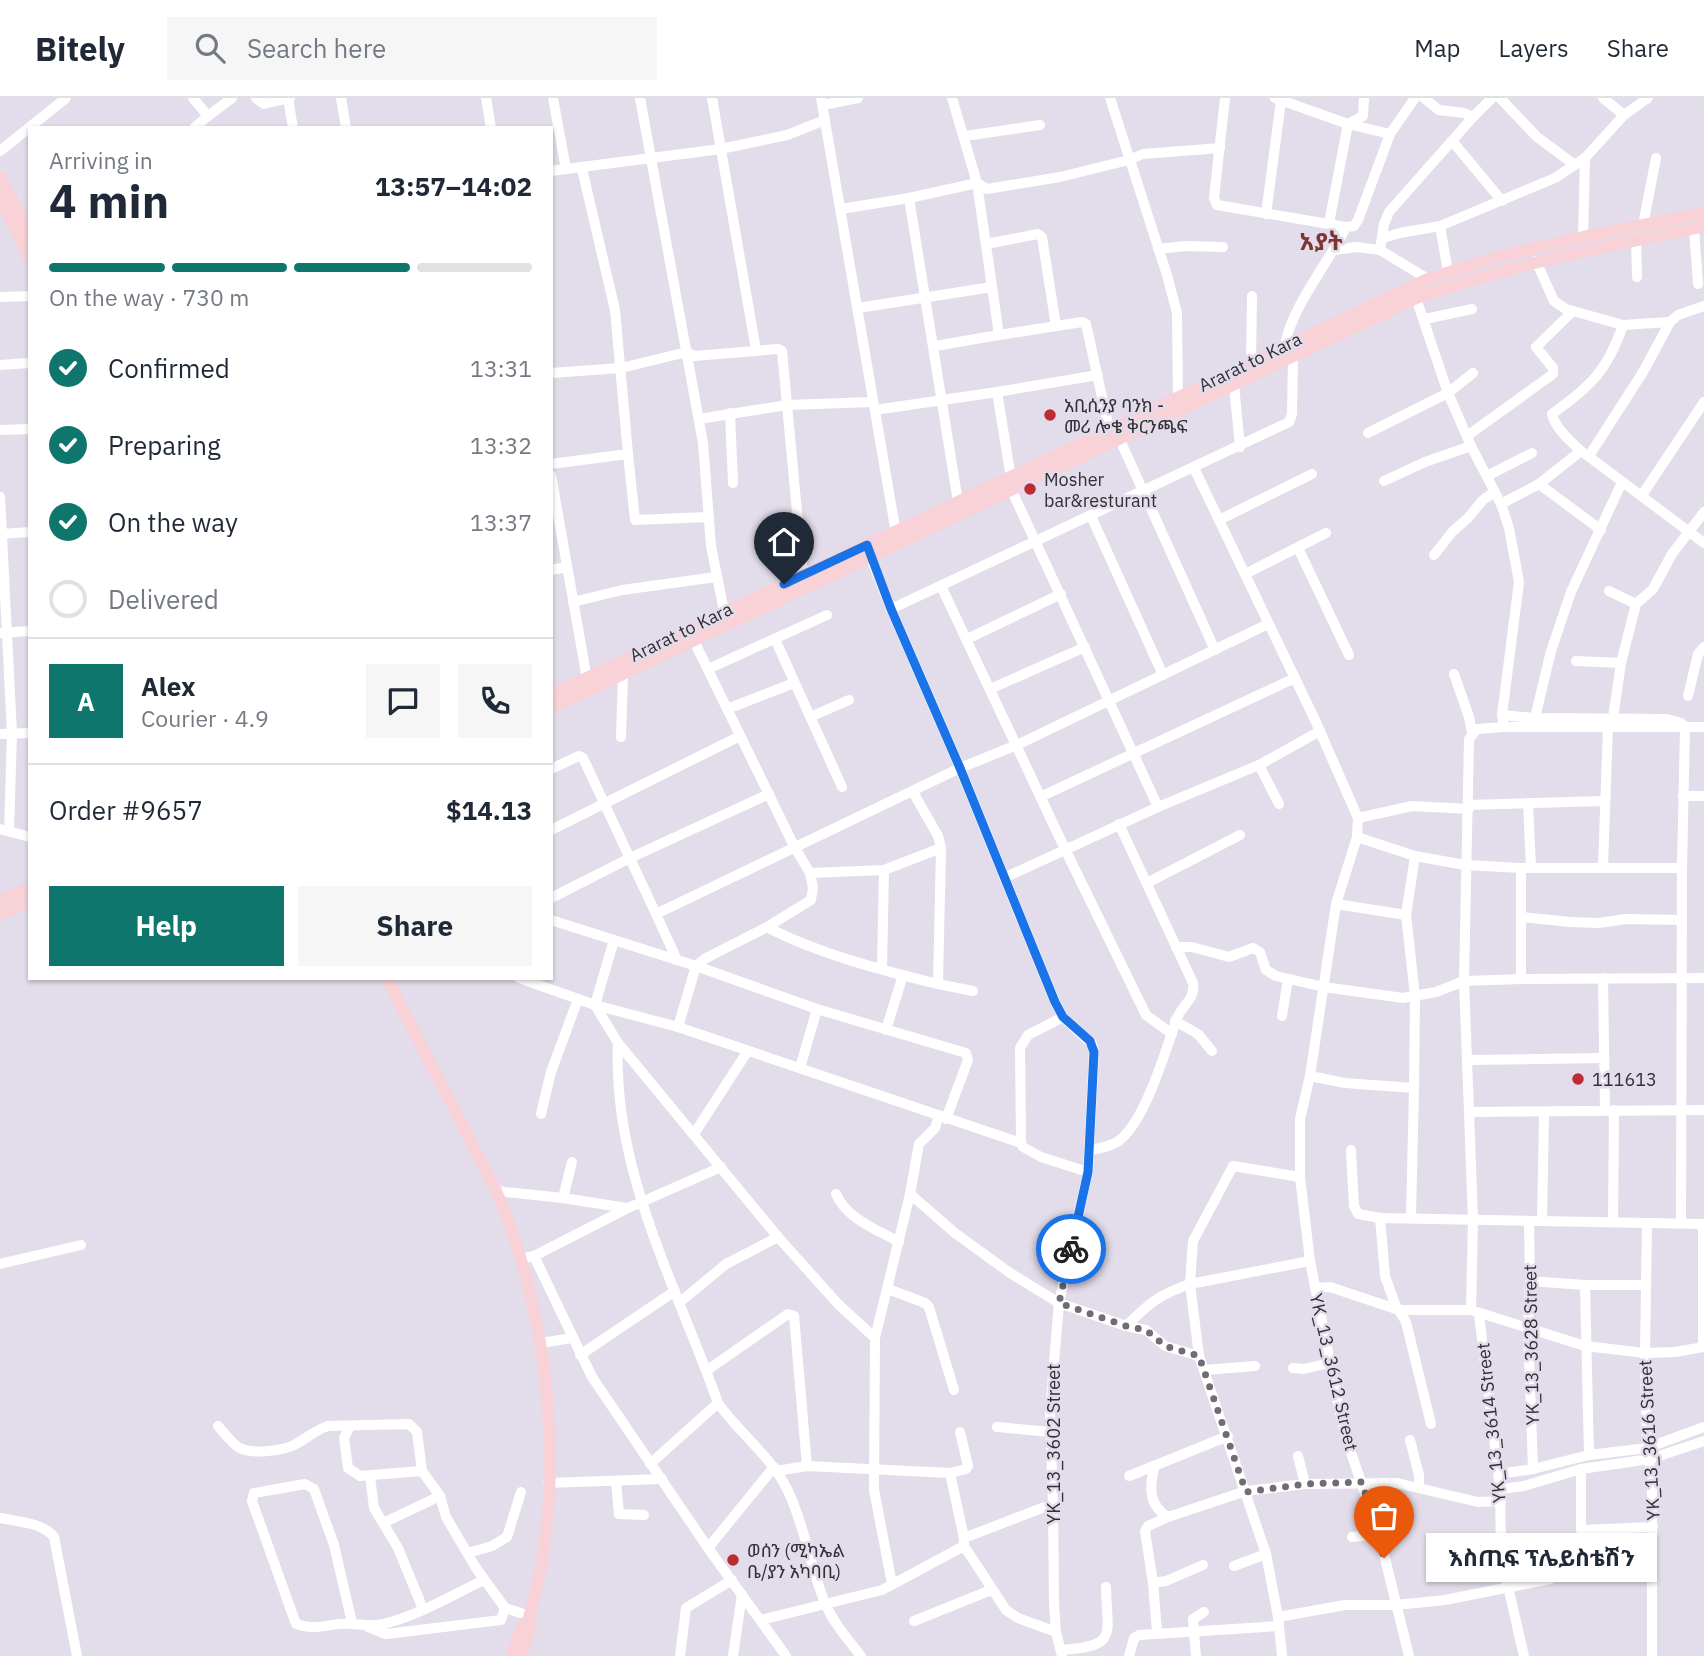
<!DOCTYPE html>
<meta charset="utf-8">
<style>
body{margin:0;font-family:"IBM Plex Sans","Noto Sans Ethiopic",sans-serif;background:#f6f6f7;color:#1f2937;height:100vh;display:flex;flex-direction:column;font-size:26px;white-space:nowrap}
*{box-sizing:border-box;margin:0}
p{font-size:23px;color:#747a83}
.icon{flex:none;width:38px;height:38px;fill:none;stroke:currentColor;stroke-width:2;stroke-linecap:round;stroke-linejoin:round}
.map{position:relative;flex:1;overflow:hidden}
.sheet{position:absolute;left:28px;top:28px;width:525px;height:854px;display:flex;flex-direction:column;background:#fff;border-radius:0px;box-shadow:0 2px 5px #0004}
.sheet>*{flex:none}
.pin{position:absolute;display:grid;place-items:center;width:60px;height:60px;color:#fff;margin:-72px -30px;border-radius:50% 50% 50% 0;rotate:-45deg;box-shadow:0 0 7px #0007}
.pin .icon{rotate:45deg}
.courier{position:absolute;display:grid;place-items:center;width:70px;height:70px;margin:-35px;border:5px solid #1a73e8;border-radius:50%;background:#fff;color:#222;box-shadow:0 2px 9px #0007}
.bubble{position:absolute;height:49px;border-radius:0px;background:#fff;box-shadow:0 2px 5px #0004;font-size:23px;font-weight:700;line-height:49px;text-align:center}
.overview em{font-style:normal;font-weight:700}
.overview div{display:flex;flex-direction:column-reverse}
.overview{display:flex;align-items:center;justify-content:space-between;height:119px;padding:0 21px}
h1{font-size:46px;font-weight:700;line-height:52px}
.bar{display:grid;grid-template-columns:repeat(4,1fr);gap:10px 7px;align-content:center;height:84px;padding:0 21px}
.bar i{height:9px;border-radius:5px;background:#e0e1e3}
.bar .on{background:#0f766e}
.bar p{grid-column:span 4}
.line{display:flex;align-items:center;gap:18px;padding:0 21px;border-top:2px solid #e0e1e3}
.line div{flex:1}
.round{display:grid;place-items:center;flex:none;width:74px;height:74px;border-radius:0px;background:#f6f6f7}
ol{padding:0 21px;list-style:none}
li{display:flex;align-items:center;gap:21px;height:77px}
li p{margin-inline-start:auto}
li .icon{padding:7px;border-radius:50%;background:#0f766e;color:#fff;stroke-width:4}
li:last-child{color:#747a83}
li i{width:38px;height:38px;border:4px solid #e0e1e3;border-radius:50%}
.action{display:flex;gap:14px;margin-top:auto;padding:14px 21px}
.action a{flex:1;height:80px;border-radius:0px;background:#0f766e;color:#fff;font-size:28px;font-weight:700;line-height:80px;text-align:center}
.action a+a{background:#f6f6f7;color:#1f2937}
header{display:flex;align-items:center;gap:42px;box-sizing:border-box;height:98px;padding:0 35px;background:#fff;border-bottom:2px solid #e0e1e3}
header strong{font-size:33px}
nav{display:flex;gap:38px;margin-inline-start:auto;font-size:24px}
.search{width:490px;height:63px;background:#f6f6f7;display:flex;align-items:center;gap:18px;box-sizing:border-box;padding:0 24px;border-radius:0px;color:#747a83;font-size:26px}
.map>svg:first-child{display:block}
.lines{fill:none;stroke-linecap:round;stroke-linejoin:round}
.minor{stroke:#fff;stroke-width:10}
.major{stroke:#f9d2d7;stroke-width:12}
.done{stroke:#706c74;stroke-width:7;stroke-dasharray:0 12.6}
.route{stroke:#1a73e8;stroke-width:9}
.poi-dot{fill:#bc2c33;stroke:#e3dcea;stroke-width:2.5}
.labels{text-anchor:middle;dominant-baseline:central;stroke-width:5;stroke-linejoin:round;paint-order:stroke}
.street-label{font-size:18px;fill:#322f35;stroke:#e3dcea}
.poi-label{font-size:18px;fill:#322f35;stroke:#e3dcea;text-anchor:start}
.district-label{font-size:24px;font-weight:bold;fill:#7d3634;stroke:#e3dcea}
</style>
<header>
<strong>Bitely</strong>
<div class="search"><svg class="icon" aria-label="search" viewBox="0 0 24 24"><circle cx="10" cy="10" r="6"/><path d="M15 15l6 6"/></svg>Search here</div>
<nav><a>Map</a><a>Layers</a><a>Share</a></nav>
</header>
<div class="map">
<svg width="1704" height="1558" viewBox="0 0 1704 1558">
<rect width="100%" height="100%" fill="#e3dcea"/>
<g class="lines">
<g class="minor">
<path d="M193 0 208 18 194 30"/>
<path d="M256 0 264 6 290 0"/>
<path d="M288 0 293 30"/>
<path d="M341 0 346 30"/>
<path d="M486 0 491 30"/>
<path d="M553 0 566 71 721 51 787 37 825 22"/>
<path d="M640 0 703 345 711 448 724 513"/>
<path d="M712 0 756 252"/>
<path d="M821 0 896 435"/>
<path d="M952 0 977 85 987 91 1060 79 1129 62 1143 56 1220 50"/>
<path d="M1110 0 1167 177 1177 215 1178 298"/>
<path d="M1225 0 1214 100 1217 107 1346 129 1354 128 1358 122 1390 36 1415 0"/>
<path d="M1275 0 1348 26 1390 36"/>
<path d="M1424 0 1439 12 1464 15 1473 19 1389 114 1384 126 1380 152 1428 181"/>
<path d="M1500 0 1537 39 1575 67"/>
<path d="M1603 0 1624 17"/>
<path d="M823 7 858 0"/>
<path d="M208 18 232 0"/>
<path d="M1473 19 1492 0"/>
<path d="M965 38 1040 27"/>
<path d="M1453 44 1502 103"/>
<path d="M0 53 66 0"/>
<path d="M551 73 566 71"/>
<path d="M909 100 958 404"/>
<path d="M841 111 909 100 977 85 999 237 1082 224 1086 226 1109 331"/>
<path d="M1266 116 1281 3"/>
<path d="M1329 125 1348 26 1363 18 1364 0"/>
<path d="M1643 127 1656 60"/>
<path d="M1440 128 1448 174"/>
<path d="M1694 130 1698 186"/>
<path d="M1583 139 1585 60"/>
<path d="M1383 140 1400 135 1440 128 1555 80 1585 60 1624 17 1648 0"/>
<path d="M1636 141 1637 179"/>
<path d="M986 146 1038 136 1042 139 1056 228"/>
<path d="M1158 151 1185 148 1223 149"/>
<path d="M1335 152 1357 149 1380 152"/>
<path d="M1536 163 1554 203 1566 211 1623 227 1670 224"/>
<path d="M0 199 30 198"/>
<path d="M1416 200 1448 295 1471 348 1501 406 1509 430 1519 484 1502 617 1504 629H1704"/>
<path d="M858 210 992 189"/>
<path d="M1425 221 1472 211"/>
<path d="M1285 247C1291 210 1329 164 1346 129"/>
<path d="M935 248 999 237"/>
<path d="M1251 264 1252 198"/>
<path d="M0 267 30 265"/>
<path d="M551 275 621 270 687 254 694 258 778 251 782 253 803 478"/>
<path d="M1234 287 1240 349"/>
<path d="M997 294 1011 380"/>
<path d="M875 312 997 294 1098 277"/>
<path d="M730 315 733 385"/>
<path d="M699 321 787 307 873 304"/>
<path d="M0 332 30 331"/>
<path d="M1368 335 1448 295 1473 275"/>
<path d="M1467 338 1553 276V270L1536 249 1572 214"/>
<path d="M1120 342 1215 552"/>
<path d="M1584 355 1704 445"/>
<path d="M628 356 635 422 708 419"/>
<path d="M1589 358 1643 274 1670 224 1678 217 1704 208"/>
<path d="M551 366 628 356 615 212 582 71"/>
<path d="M1194 370 1315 622 1358 720 1357 739 1336 806 1310 978 1300 1021V1079L1310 1163 1340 1315 1349 1349 1379 1436 1409 1558"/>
<path d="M551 377 587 581"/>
<path d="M1487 378 1532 355"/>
<path d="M1384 383 1425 364 1471 348"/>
<path d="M1539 386 1601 432"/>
<path d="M1012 393 1158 709"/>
<path d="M1642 397 1704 304"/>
<path d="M0 399 12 635 9 733"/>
<path d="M1501 406 1539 386 1581 353C1570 343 1555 330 1552 316 1591 288 1607 273 1623 227"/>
<path d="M1091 418 1163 577"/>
<path d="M1219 422 1312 376"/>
<path d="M0 436 30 434"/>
<path d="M1298 450 1349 557"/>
<path d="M869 455 891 511 960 670 1055 904 1063 919 1092 946 1094 954 1088 1074 1059 1205 1050 1313 1053 1408 1054 1505 1056 1534 1062 1558"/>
<path d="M1434 457 1453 433 1468 420 1483 402 1494 394"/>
<path d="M551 472 567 469"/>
<path d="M1245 476 1326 435"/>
<path d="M941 488 1065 751 1146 917 1172 936"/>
<path d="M1609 493 1636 506 1621 565 1613 620"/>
<path d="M573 504 622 492 716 479"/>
<path d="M1636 506 1653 491 1672 456 1704 414"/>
<path d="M891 511 1289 324 1292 316 1293 258"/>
<path d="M1 535 30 533"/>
<path d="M775 541 842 689"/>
<path d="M967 541 1061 496"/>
<path d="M694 543 795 750 810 775"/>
<path d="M1576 563 1621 565"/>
<path d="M708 571 827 517"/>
<path d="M1454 576 1469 619 1472 635"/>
<path d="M990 591 1085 549"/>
<path d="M1688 598 1698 556 1704 549"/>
<path d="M727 611 794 585"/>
<path d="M1502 617 1535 620 1667 621 1681 625 1685 629 1682 770 1681 1125"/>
<path d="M810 619 849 602"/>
<path d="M1535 620 1551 553 1571 494 1622 384"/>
<path d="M1504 629 1477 631 1469 641 1464 883 1469 1014 1704 1012"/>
<path d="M0 636 30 635"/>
<path d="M621 639 623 577"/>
<path d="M1259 667 1279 706"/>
<path d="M551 671 579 658 583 660 656 816 960 670 1017 647 1268 526"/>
<path d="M1683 698H1704"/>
<path d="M1040 699 1295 580"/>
<path d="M1528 705 1531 769"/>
<path d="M1469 707 1604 703"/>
<path d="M1358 720 1412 708 1469 711"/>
<path d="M0 731 30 739"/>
<path d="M551 732 740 638"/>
<path d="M1357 739 1415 758 1465 767 1521 770H1682"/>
<path d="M1603 769 1608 628"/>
<path d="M1521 770V881"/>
<path d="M1004 780 1158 709 1259 667 1320 633"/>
<path d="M1147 785 1240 737"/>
<path d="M551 800 630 760 769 696"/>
<path d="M1336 806 1406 817"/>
<path d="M656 816 677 862"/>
<path d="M1521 819 1570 824 1599 825 1626 821 1682 822"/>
<path d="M551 822 696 868 817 911 966 955 968 962 946 1021"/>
<path d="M767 829C816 855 884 873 938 886L941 750"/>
<path d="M614 842 595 907 618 945 778 1139 838 1206 875 1240 874 1392 892 1486"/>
<path d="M1176 849H1192L1229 859 1253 850 1260 854 1266 872 1276 878 1324 889 1403 900 1436 894 1464 883 1521 881 1704 880"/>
<path d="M882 870 884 772"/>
<path d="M519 880 595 907 678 929 1021 1045"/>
<path d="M1603 880 1605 1012"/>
<path d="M938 886 973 893"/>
<path d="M1282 918 1288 881"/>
<path d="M1063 919 1028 937 1020 950 1021 1045 1023 1049 1041 1059 1088 1074"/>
<path d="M1175 923 1198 936 1212 953"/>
<path d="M678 929 696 868 706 860 767 829 811 802 813 790 810 775 884 772 941 750 938 738 913 694"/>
<path d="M886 932 903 877"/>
<path d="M618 945C612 1072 677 1189 718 1305 739 1335 772 1359 788 1393 805 1429 810 1468 825 1505 833 1524 848 1542 861 1558"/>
<path d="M1467 962 1604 960"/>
<path d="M800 970 817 911"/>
<path d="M1310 978 1345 985 1414 990 1415 898 1406 817 1415 758"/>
<path d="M1469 1014 1473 1123 1471 1212"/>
<path d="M541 1016 551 974 578 901"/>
<path d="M694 1036 747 954"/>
<path d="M1091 1052C1100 1050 1114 1048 1121 1041 1146 1020 1165 954 1176 923 1180 908 1196 902 1193 885L1119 726"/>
<path d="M1351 1052 1354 1108 1358 1116 1380 1120"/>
<path d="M496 1093 563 1100 627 1110"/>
<path d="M836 1096C847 1121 876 1131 899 1144"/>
<path d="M910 1096 955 1135 1010 1175 1059 1205 1126 1228 1146 1232 1165 1248 1199 1258"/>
<path d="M563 1100 572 1064"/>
<path d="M1411 1119 1414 990"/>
<path d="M1542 1122 1544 1015"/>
<path d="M1529 1123 1530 1183 1528 1231 1533 1371"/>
<path d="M1613 1123 1614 1012"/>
<path d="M1647 1125 1645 1255 1647 1350 1652 1382V1558"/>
<path d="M1703 1126V1249"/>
<path d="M534 1158 628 1110 721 1069"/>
<path d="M520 1161 534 1158 592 1279 708 1450 786 1558"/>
<path d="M0 1166 81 1147"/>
<path d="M1530 1183 1585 1187H1644"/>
<path d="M1585 1187 1589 1357"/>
<path d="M1315 1190 1330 1189 1399 1212H1471L1585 1248 1645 1255 1675 1254 1704 1249"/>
<path d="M888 1191 925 1205 929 1209 954 1292"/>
<path d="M680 1204 726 1166 778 1139"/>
<path d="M1479 1216 1500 1391 1501 1458 1524 1558"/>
<path d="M1126 1228C1150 1205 1158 1197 1190 1186L1310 1163"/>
<path d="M875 1240 910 1096 919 1046 935 1030 939 1018"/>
<path d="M541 1245 572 1240"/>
<path d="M580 1257 675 1193"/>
<path d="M1293 1270 1304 1271 1329 1265"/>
<path d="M1204 1272 1255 1268"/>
<path d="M706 1273 788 1216 794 1218 807 1368"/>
<path d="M1431 1326 1406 1224 1395 1206 1385 1178 1380 1120 1704 1126"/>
<path d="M218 1328C224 1335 231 1344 238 1349 250 1357 281 1353 294 1347 306 1341 315 1332 328 1328L409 1326 417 1334 422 1373 440 1398 446 1419 476 1470 505 1510"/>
<path d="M350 1328 344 1340 348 1370 360 1378 422 1373"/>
<path d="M997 1329 1050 1334"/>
<path d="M1410 1342 1419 1377V1388"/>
<path d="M1298 1358 1305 1386"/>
<path d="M650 1366 718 1305"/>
<path d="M1155 1367C1149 1388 1148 1407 1168 1419"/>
<path d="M1581 1371V1432L1653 1429"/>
<path d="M776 1373 807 1368 950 1375 966 1371 968 1368 960 1334"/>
<path d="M950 1375 964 1440"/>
<path d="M1499 1376 1533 1371 1589 1357 1647 1350 1704 1329"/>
<path d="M370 1378 374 1410 398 1450 423 1511"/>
<path d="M1129 1378 1228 1338"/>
<path d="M616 1384 619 1416 644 1417"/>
<path d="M548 1385 662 1381"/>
<path d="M1500 1391 1524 1388 1581 1371 1650 1361 1704 1343"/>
<path d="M0 1420C18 1424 42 1424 54 1439L77 1558"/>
<path d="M383 1425 440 1398"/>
<path d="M1352 1439 1379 1436"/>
<path d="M964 1448V1440L1042 1410 1053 1408"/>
<path d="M708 1450 774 1369"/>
<path d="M468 1455 492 1448 507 1439 521 1394"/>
<path d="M1234 1468 1266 1456"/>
<path d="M1153 1485 1166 1483 1203 1467"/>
<path d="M1278 1519 1345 1507H1396L1445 1502 1550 1481"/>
<path d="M761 1522 882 1492 964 1448 1006 1512 1018 1520 1056 1534"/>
<path d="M914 1523 991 1492"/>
<path d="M352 1525 334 1447 314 1391 305 1386 254 1395 252 1403 296 1526C312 1532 323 1528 339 1526 355 1524 368 1530 383 1526 418 1518 452 1497 484 1482"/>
<path d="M368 1529 386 1536 501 1522 505 1510 530 1518"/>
<path d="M1157 1534 1153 1485 1145 1433 1148 1428 1168 1419 1246 1393 1305 1386 1397 1385 1478 1404 1501 1403"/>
<path d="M1061 1552C1119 1548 1107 1538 1106 1489"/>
<path d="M680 1558 686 1510 732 1482"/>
<path d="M733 1558 742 1496"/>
<path d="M1129 1558 1134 1540 1139 1537 1279 1528"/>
<path d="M1196 1558 1193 1521 1204 1514"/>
<path d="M1282 1558 1278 1519 1266 1456 1199 1258 1190 1186 1193 1143 1233 1068 1300 1079"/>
</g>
<g class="major">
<path d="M0 79 30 136"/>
<path d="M0 102 30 160"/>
<path d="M551 597 1428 181 1493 160 1583 139 1704 115"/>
<path d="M551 610 1416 200C1510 166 1607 149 1704 128"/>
<path d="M0 802 30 790"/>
<path d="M0 816 30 804"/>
<path d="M387 880C411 928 435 975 460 1022 471 1046 485 1069 496 1093 551 1220 567 1387 529 1520L531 1528 521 1558"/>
<path d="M511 1558 524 1525"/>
</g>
</g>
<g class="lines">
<path class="done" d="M1071 1151 1059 1205 1126 1228 1146 1232 1165 1248 1199 1258 1246 1394 1305 1386 1362 1384 1384 1460"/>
<path class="route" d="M784 486 867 447 891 511 960 670 1055 904 1063 919 1090 943 1094 954 1088 1074 1071 1151"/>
</g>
<g class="poi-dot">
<circle cx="1050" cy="317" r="7"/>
<circle cx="1030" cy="391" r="7"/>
<circle cx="1578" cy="981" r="7"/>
<circle cx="733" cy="1462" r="7"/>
</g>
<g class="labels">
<g class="street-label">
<text transform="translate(1250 264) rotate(-26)">Ararat to Kara</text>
<text transform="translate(681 534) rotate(-26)">Ararat to Kara</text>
<text transform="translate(1531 1247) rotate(-91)">YK_13_3628 Street</text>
<text transform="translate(1334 1274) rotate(77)">YK_13_3612 Street</text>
<text transform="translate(1491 1325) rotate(-96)">YK_13_3614 Street</text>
<text transform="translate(1649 1342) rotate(-93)">YK_13_3616 Street</text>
<text transform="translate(1053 1346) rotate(-90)">YK_13_3602 Street</text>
</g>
<g class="poi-label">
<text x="1064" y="307">አቢሲንያ ባንክ -<tspan x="1064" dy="21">መሪ ሎቄ ቅርንጫፍ</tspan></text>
<text x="1044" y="381">Mosher<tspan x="1044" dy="21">bar&amp;resturant</tspan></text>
<text x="1592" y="981">111613</text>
<text x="747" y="1452">ወሰን (ሚካኤል<tspan x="747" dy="21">ቤ/ያን አካባቢ)</tspan></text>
</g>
<g class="district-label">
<text x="1321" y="143">አያት</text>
</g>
</g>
</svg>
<div class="pin" style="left:1384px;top:1460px;background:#ea580c"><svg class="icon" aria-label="bag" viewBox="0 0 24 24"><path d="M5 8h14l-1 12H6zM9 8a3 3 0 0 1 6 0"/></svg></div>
<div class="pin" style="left:784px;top:486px;background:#1f2937"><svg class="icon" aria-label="home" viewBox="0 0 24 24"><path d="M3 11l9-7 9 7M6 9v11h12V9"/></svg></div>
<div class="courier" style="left:1071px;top:1151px"><svg class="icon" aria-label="bike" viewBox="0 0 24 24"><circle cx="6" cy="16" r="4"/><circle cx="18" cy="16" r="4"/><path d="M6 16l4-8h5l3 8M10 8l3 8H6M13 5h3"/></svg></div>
<div class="bubble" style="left:1426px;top:1435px;width:231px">እስጢፍ ፕሌይስቴሽን</div>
<section class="sheet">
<div class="overview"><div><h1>4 min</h1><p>Arriving in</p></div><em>13:57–14:02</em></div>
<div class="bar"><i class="on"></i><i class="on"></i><i class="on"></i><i></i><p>On the way · 730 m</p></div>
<ol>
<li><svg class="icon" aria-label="check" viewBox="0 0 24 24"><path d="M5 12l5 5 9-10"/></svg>Confirmed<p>13:31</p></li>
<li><svg class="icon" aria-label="check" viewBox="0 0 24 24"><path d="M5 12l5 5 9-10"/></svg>Preparing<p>13:32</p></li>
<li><svg class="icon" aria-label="check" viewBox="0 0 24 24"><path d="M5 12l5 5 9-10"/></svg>On the way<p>13:37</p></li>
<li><i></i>Delivered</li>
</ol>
<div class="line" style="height:126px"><b class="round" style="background:#0f766e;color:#fff">A</b><div><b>Alex</b><p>Courier · 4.9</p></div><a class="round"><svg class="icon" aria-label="chat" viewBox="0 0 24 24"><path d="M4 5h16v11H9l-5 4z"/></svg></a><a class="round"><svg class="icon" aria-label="phone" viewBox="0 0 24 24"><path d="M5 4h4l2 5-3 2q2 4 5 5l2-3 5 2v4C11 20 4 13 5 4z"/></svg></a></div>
<div class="line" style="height:91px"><div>Order #9657</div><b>$14.13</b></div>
<div class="action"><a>Help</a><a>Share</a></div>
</section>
</div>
